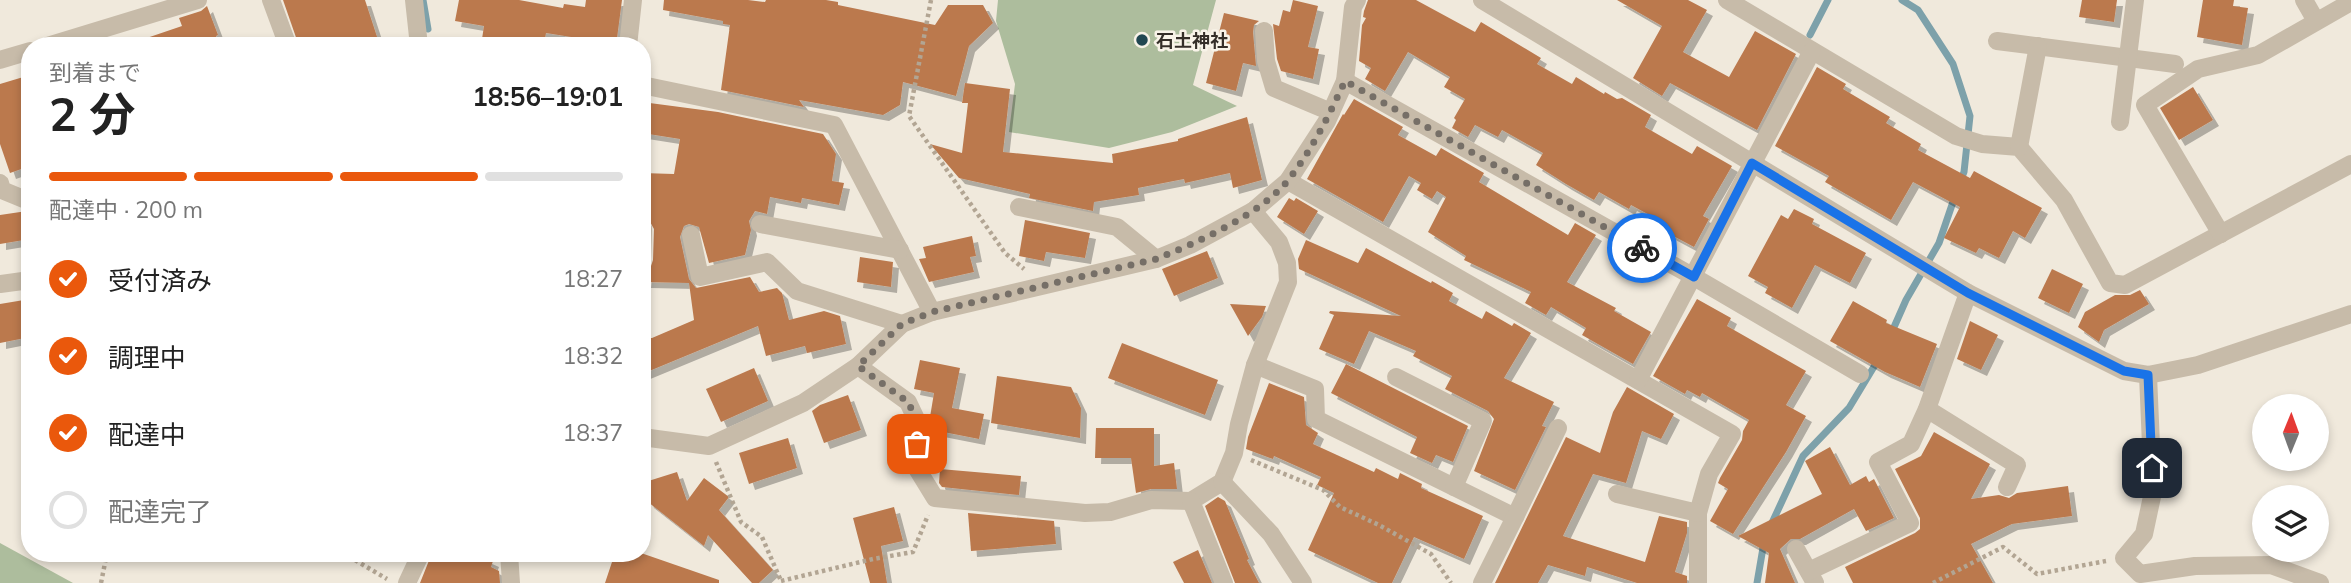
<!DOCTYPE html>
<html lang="ja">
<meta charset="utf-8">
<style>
body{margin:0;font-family:Mulish,"Noto Sans JP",sans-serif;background:#f2f2f2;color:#222;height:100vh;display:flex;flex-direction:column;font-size:26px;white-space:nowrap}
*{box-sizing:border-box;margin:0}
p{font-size:23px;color:#767676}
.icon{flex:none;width:38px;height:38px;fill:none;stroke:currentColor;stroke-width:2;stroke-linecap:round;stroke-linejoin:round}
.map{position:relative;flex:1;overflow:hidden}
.drawer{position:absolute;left:21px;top:37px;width:630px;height:525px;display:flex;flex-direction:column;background:#fff;border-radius:28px;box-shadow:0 4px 10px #0003}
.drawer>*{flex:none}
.needle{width:46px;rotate:1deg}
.controls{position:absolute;left:2252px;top:394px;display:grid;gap:14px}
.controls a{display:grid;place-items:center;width:77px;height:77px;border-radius:50%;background:#fff;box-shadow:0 4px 10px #0003;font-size:35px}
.pin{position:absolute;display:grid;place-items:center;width:60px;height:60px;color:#fff;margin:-30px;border-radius:14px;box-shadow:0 4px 10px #0006}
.courier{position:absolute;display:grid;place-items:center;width:70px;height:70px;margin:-35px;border:5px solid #1a73e8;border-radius:50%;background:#fff;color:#222;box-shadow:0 2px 9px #0007}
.head em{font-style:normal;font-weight:700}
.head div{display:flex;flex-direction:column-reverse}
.head{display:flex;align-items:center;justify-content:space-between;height:119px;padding:0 28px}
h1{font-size:46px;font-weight:700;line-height:52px}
.bar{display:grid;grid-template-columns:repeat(4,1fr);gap:10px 7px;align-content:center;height:84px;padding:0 28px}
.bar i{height:9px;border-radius:5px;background:#e0e0e0}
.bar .active{background:#ea580c}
.bar p{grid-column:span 4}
ol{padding:0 28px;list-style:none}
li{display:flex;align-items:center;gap:21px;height:77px}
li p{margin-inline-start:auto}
li .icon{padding:7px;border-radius:50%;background:#ea580c;color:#fff;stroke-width:4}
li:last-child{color:#767676}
li i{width:38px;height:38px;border:4px solid #e0e0e0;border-radius:50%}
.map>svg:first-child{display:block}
.green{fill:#adbd9d}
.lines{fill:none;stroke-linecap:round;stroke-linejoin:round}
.stream{stroke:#7da1aa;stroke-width:7}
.building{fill:#bb794e;filter:url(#shadow)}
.path{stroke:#b2a593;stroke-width:4.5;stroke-dasharray:3.5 3.5;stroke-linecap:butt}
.street{stroke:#c7bba9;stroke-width:18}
.done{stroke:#766f67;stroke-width:7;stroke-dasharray:0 12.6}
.route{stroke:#1a73e8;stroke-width:9}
.poi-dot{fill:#214752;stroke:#f8f3e8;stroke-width:2.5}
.labels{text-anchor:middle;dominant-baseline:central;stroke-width:5;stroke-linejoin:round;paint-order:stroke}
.poi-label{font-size:18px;font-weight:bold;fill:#342e28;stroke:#f8f3e8;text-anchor:start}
</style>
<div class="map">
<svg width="2351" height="583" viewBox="0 0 2351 583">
<defs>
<filter id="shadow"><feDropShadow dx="6" dy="6" stdDeviation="0" flood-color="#0004"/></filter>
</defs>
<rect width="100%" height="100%" fill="#f0e9dc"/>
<g class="green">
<path d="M998 0H1216L1193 85 1237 106 1172 132 1109 148 1009 132 1015 84 996 21Z"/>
<path d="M0 543 73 583H0Z"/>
</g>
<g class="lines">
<g class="stream">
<path d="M423 0 428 29"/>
<path d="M1902 0 1918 10 1953 64 1970 116 1964 172 1960 182"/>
<path d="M1810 35 1828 0"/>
<path d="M1891 334 1906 300 1939 243 1955 196"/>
<path d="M1771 525 1803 456 1849 408 1878 360"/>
<path d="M1757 583 1764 542"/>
</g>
</g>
<g class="building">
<path d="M283 0H365L380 46H299Z"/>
<path d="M459 0H519L563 8 564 4 585 7 586 0H622L616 46H590V40L546 33 544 44 512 38 511 45 482 39 484 26 455 21Z"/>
<path d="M664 0H748L765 2 766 0H826L838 2V5L935 25 948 5H983L993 23 969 46 956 96 903 82 900 105 883 115 799 100 804 107 721 90 730 25 723 24V21L663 10Z"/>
<path d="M1293 0 1318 6 1308 47 1319 49 1313 79 1281 71 1277 59 1273 24 1279 26 1283 10 1290 12Z"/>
<path d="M1368 0H1416L1475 32 1481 22 1541 58 1537 64 1572 84 1576 77 1604 94 1605 92 1617 99 1622 98 1651 115 1645 127 1692 154 1697 146 1732 166 1703 216 1709 219 1694 247 1664 231 1668 225 1631 205 1629 209 1599 192 1594 200 1566 184 1536 165 1543 153 1502 130 1498 137 1475 125 1468 137 1452 128 1456 120 1454 118 1465 99 1444 87 1450 77 1408 52 1385 91 1365 79 1371 68 1359 61 1362 25 1366 18 1363 17 1364 11Z"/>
<path d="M1617 0H1688L1707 10 1683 52 1729 77 1755 31 1796 54 1757 130 1670 83 1662 96 1633 78 1662 26Z"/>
<path d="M2082 0H2117L2114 22 2079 17Z"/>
<path d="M2203 0H2234L2233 6 2248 8 2242 45 2197 37Z"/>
<path d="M207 6 218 35 216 36 219 46H136L135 42 182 26 179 18 201 11Z"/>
<path d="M1224 13 1259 21 1254 25 1253 32 1256 66 1243 63 1236 91 1206 83Z"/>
<path d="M1817 67 1846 84 1843 89 1890 117 1886 123 1921 144 1918 150 1970 178 1974 171 2042 208 2025 238 2013 231 1999 258 1979 248 1976 253 1944 238 1960 207 1913 182 1891 220 1825 182 1829 176 1775 146Z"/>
<path d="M30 75V166L10 173 0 144V84Z"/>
<path d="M965 83 1010 89 1003 152 1113 163 1112 154 1178 141V139L1247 117 1262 180 1233 188 1230 173 1185 183 1184 179 1138 188 1139 195 1094 202 1093 211 1029 198 1030 194 959 178 930 144 962 153 968 103H962Z"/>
<path d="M2193 87 2213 120 2179 140 2160 108Z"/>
<path d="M1354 99 1403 127 1398 135 1436 156 1441 148 1484 173 1479 182 1568 235 1575 223 1596 235 1567 282 1616 308 1614 311 1651 332 1633 364 1582 335 1586 328 1551 307 1546 315 1525 303 1531 292 1464 260 1466 256 1428 232 1446 197 1437 191 1432 199 1417 190 1421 183 1409 176 1383 222 1307 179 1343 114 1344 115Z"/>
<path d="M642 102 718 112 823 134 836 154 832 181 844 183 839 205 802 198 801 203 770 197 767 214 755 211 749 221 751 230 745 255 709 263 699 227 689 224 684 226 680 237 689 279 696 288 750 277 759 292 777 288 782 293 789 320 824 311 840 316 846 344 807 353 805 346 766 356 758 326 642 374V338H652L694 320 689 283 645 282 646 270 651 266 653 260 654 229 649 220V199H642V173L674 174 680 139 642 133Z"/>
<path d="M1289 198 1294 201 1296 198 1318 211 1304 234 1277 217Z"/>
<path d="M1794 209 1814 219 1812 224 1866 253 1850 283 1815 265 1792 308 1765 293 1768 287 1748 276 1781 215 1788 219Z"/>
<path d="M27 211 30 239 0 244V215Z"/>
<path d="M1025 220 1090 233 1085 258 1046 252 1044 261 1019 256Z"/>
<path d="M972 236 976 256 970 257 974 272 929 282 919 259 926 258 923 247Z"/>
<path d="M1306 240 1358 263 1366 248 1431 283 1432 281 1453 293 1449 301 1482 319 1486 311 1512 326 1514 323 1531 333 1504 378 1554 402 1542 426 1546 427 1515 490 1474 471 1494 419 1488 411 1445 389 1452 376 1413 356 1416 351 1369 331 1354 364 1319 349 1334 315 1329 313 1330 311 1401 316 1299 269 1298 259Z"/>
<path d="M1207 251 1218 278 1174 296 1162 269Z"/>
<path d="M860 257 893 262 891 287 857 282Z"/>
<path d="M2052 269 2083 284 2069 313 2038 298Z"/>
<path d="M2140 290 2149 304 2104 330 2099 342 2078 327 2085 312 2115 295H2130Z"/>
<path d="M30 299V337L0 343V304Z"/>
<path d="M1697 299 1731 318 1727 326 1806 371 1786 405 1806 416 1786 452 1733 534 1710 521 1728 489 1718 483 1720 478 1742 440 1743 431 1749 420 1702 393 1700 397 1687 390 1685 394 1653 376Z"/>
<path d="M1853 301 1887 320 1886 323 1937 344 1920 387 1885 372 1830 341Z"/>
<path d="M1230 304 1266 306 1262 317 1248 336Z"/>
<path d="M1970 321 1998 335 1981 370 1957 359Z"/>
<path d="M1122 343 1218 380 1205 415 1108 378Z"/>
<path d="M920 360 960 368 952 408 984 414 979 439 928 429 934 393 914 389Z"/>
<path d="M1346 364 1468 426 1453 462 1436 455 1432 463 1410 453 1417 437 1331 393Z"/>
<path d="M754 368 768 401 721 422 706 389Z"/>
<path d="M997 376 1071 387 1081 408 1080 438 991 423Z"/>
<path d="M1269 383 1304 397 1306 425 1318 433 1313 444 1374 472 1376 468 1398 479 1400 473 1422 484 1421 488 1483 516 1464 559 1414 537 1392 583H1378L1308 550 1334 493 1317 485 1321 477 1274 456 1273 459 1246 449 1248 437Z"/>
<path d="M1627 387 1674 414 1661 439 1642 431 1626 483 1593 474 1563 536 1645 562 1659 516 1687 522V533L1675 572 1687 576V583H1637L1587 567 1585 576 1548 565 1538 583H1495L1566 437 1600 453 1613 412Z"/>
<path d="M848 395 861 430 824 443 812 411 820 405Z"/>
<path d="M1096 428H1154V466L1174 463 1177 489H1151L1136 493 1131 458H1095Z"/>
<path d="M1934 432 1990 464 1971 499 1999 495 2009 498 2017 493 2068 486 2072 516 2012 524 1971 544 1993 583H1853L1845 567 1915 533 1920 529V518L1895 469 1921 456Z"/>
<path d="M788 438 797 468 749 484 739 453Z"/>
<path d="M1830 447 1850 485 1866 476 1869 482 1874 479 1894 518 1866 531 1854 509 1800 539H1791L1780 549 1795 583H1765L1769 553 1738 536 1822 494 1805 461Z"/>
<path d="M940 469 1021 476 1019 495 942 487 939 483Z"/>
<path d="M677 472 687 501 704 478 729 497 719 510 773 570 759 583H752L708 535 704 546 648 502 642 483Z"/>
<path d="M1218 497 1225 501 1249 559 1247 560 1259 583H1235L1205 506Z"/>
<path d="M894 507 903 541 881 546 887 583H870L853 518Z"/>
<path d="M968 513 1054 521 1056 544 971 551Z"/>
<path d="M1198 550 1212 583H1184L1173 562Z"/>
<path d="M432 553H475L493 561 491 567 499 571 500 583H420Z"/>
<path d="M615 553H641L719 580V583H605Z"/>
</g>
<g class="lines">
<g class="path">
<path d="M931 0 909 116 1005 253 1024 269"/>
<path d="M1251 460 1323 490 1340 507 1379 525 1431 554 1451 583"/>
<path d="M716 462 741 522 762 537 781 581"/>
<path d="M343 553 387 579"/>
<path d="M781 581 873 559 913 552 928 515"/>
<path d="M101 583 107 553"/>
<path d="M1933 583 2003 547 2037 574 2106 561"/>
</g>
<g class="street">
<path d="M271 0 288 46"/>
<path d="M414 0 419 46"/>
<path d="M1482 0 1968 293 2124 371 2148 375 2198 365 2351 314"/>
<path d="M1727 0 1956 136 1982 144 2019 147 2064 200 2110 283 2125 285 2351 164"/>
<path d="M2304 0 2316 21"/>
<path d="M1264 31 1266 61 1274 88 1331 112"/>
<path d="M1997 41 2175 64"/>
<path d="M47 46 198 0"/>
<path d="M628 46 633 0"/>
<path d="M0 60 30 51"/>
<path d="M1345 81 1694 277 1860 374"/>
<path d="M642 85 834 125 932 312"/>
<path d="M2120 122 2135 0"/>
<path d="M2019 147 2038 46"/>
<path d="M1288 181 1732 434 1709 474 1698 513V583"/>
<path d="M0 183 2 190 26 200 30 199"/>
<path d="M1019 207 1117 227 1156 259"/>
<path d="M760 224 900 250"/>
<path d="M2221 234 2145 105 2198 69 2258 55 2351 2"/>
<path d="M691 235 700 277 767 262 797 291 902 324"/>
<path d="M642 259 643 229"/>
<path d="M0 284 30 280"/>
<path d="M1255 365 1315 389 1316 419 1515 517 1558 428"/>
<path d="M858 366 908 402 917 421 916 467 935 498 1085 513 1110 512 1151 500 1191 501 1222 482 1234 453 1239 424 1255 365 1288 282 1287 263 1279 242 1253 211"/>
<path d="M2148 375 2153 492 2144 534 2124 558 2140 574 2195 566 2271 565 2320 583"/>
<path d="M1396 377 1483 421 1454 487"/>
<path d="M1638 380 1812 51"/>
<path d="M1927 409 2017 465 2007 487"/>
<path d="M642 437 709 446 803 403 858 366 902 324 932 312 1156 259 1190 245 1253 211 1288 181 1327 121 1345 81 1353 7 1357 0"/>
<path d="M1222 482 1271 534 1303 583"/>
<path d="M1617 494 1698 513"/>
<path d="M1191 501 1224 583"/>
<path d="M1796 549 1815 583"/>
<path d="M509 553 511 583"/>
<path d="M1809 571 1910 523 1878 462 1911 444 1927 409 1968 293"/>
<path d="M407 583 421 553"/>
<path d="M1482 583 1515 517"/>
</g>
</g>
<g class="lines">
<path class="done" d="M917 444V421L908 402 858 366 902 324 932 312 1156 259C1196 243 1262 214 1289 179 1312 150 1329 115 1345 81L1642 248"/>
<path class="route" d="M1642 248 1694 277 1752 163 1968 293 2124 371 2148 375 2152 468"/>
</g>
<circle class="poi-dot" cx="1142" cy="40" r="7"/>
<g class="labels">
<g class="poi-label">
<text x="1156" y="40">石土神社</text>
</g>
</g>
</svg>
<div class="controls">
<a><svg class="needle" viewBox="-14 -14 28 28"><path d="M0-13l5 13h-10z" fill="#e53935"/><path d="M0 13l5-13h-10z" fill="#767676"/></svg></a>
<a><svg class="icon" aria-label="layers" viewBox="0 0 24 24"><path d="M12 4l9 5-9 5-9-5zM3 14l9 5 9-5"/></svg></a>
</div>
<div class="pin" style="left:917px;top:444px;background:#ea580c"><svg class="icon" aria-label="bag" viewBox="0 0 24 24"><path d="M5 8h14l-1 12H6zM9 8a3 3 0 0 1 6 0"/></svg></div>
<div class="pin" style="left:2152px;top:468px;background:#1f2937"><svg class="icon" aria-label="home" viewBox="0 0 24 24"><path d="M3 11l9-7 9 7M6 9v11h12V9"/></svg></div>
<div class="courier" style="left:1642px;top:248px"><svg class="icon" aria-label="bike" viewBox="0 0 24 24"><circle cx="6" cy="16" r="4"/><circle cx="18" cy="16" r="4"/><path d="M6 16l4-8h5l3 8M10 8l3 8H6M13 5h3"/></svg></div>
<section class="drawer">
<div class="head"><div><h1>2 分</h1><p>到着まで</p></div><em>18:56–19:01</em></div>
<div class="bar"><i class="active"></i><i class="active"></i><i class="active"></i><i></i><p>配達中 · 200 m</p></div>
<ol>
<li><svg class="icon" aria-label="check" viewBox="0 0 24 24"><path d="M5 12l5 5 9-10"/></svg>受付済み<p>18:27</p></li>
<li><svg class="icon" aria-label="check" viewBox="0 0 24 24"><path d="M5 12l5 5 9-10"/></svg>調理中<p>18:32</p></li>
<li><svg class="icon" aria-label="check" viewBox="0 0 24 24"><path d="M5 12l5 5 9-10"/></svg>配達中<p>18:37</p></li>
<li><i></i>配達完了</li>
</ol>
</section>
</div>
